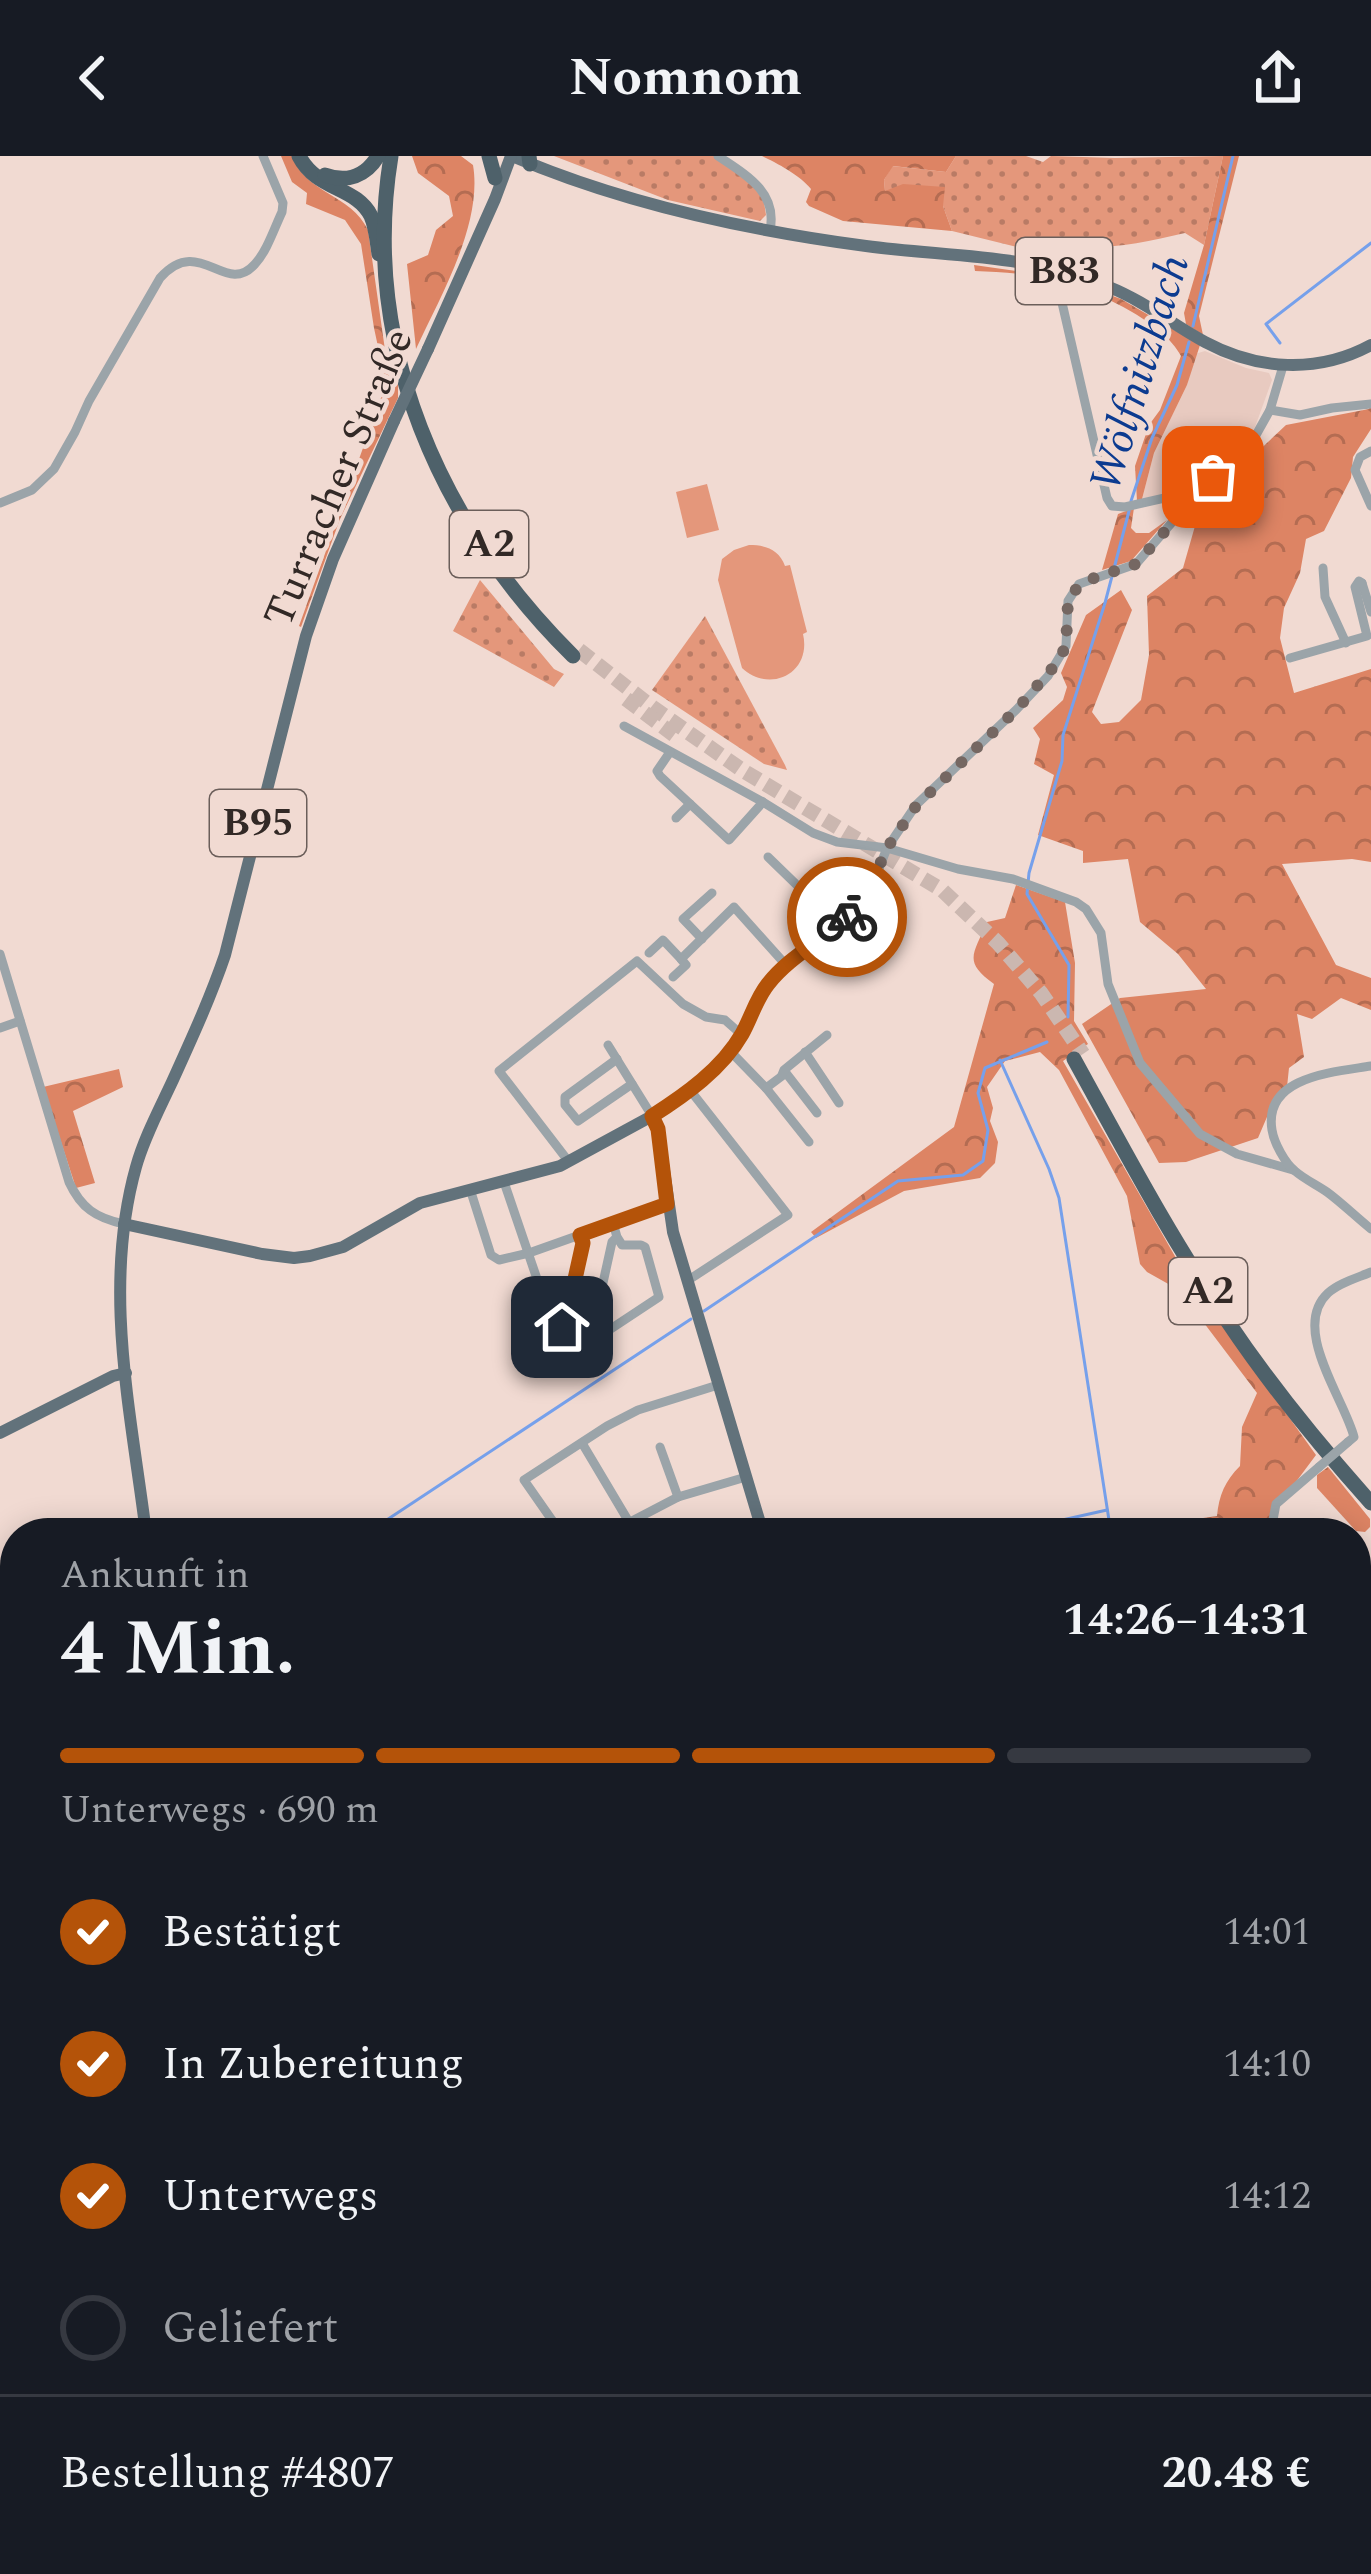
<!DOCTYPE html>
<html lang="de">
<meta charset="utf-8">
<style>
body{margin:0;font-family:Spectral,serif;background:#242831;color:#f1f3f6;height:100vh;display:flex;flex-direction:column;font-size:45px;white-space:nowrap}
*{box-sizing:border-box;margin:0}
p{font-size:39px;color:#9ea1a6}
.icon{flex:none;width:66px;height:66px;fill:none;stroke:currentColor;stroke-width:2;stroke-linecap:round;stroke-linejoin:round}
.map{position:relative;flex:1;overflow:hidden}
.details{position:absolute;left:0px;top:1362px;width:1371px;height:1056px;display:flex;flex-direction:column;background:#171b24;border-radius:48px 48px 0 0;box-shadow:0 6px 30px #0003}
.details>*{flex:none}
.pin{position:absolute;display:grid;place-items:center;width:102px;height:102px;color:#fff;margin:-51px;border-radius:24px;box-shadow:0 6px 18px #0006}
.courier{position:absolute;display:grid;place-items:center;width:120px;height:120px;margin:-60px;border:9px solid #b45309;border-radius:50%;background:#fff;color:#222;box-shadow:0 3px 15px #0007}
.overview em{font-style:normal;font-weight:700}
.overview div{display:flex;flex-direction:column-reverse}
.overview{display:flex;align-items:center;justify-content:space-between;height:204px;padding:0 60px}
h1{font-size:78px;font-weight:700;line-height:90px}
.bar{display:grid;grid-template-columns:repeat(4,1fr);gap:18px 12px;align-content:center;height:144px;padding:0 60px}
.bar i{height:15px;border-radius:9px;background:#363941}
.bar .current{background:#b45309}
.bar p{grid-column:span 4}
.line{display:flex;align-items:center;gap:30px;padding:0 60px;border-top:3px solid #363941}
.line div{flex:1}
ol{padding:0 60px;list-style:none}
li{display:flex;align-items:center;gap:36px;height:132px}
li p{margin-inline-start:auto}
li .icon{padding:12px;border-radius:50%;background:#b45309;color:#fff;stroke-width:4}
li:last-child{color:#9ea1a6}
li i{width:66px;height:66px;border:6px solid #363941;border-radius:50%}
header{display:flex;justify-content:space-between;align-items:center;height:156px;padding:0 60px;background:#171b24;font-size:54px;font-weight:700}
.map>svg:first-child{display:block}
.built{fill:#e8cac0}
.grass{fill:url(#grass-dots)}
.forest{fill:url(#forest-crowns)}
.green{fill:#e4977b}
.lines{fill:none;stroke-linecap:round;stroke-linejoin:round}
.stream{stroke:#76a0eb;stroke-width:3}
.highway-tunnel{stroke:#cbb7b0;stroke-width:15;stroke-dasharray:15 8;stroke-linecap:butt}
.minor{stroke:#9ba4a9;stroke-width:9}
.major{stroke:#62727b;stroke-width:12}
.highway{stroke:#4e616a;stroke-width:15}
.minor-bridge{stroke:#9ba4a9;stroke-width:9}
.major-bridge{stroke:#62727b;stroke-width:12}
.done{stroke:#756762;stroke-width:12;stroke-dasharray:0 21.6}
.route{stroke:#b45309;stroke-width:15}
.labels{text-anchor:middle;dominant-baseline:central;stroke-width:9;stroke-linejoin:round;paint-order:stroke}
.shield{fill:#f1dad2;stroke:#6b5e5a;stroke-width:3}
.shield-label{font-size:39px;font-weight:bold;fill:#322926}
.street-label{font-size:42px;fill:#322926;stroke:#f1dad2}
.water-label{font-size:45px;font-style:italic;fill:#0c3b90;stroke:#f1dad2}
</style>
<header><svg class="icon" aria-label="back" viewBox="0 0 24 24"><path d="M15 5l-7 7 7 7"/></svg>Nomnom<svg class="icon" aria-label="share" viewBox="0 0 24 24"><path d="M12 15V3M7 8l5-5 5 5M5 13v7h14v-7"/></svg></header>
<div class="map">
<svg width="1371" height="2418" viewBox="0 0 1371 2418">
<defs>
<pattern id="grass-dots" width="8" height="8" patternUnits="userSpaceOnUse" patternTransform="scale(3)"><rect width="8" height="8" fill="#e4977b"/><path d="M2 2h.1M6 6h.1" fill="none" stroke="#b97b65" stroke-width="1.8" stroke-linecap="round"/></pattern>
<pattern id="forest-crowns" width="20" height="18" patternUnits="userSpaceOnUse" patternTransform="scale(3)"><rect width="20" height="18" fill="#dd8464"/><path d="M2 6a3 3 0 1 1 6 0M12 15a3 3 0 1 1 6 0" fill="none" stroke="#b46c52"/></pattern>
</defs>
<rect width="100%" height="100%" fill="#f1dad2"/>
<path class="built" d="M1205 195 1246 212 1269 217 1272 224 1255 271 1245 286 1195 332 1142 343 1154 297 1187 229 1195 198Z"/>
<g class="grass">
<path d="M554 0H714L756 30 764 46 766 59 760 65 668 44Z"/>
<path d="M956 0H1026L1043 6 1051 0 1115 2 1223 0 1204 89 1185 77C1135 89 1086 98 1036 85L1033 95 952 75 943 50 885 35 884 24 892 10 946 16Z"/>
<path d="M480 424 554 513 564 518 554 531 453 475Z"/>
<path d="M705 460 785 609 787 614 764 608 652 534Z"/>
<path d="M1371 1811V2116L1356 2106V1821L1361 1824Z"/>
<path d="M1038 2403H1198L1205 2407 1203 2418H1030Z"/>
</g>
<g class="forest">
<path d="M281 0H292C306 38 351 38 368 74L386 201 398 229V242L340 363 301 471 299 470 386 228 374 172 361 88 345 64 306 48 307 37 292 26Z"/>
<path d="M412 0H461L473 9C483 68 440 141 416 193L407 108 428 99 436 74 453 60 449 40 418 17Z"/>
<path d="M762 0H956L946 16 893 10 884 24 885 35 903 28 945 31 943 50 952 75 843 65 809 50 806 46 811 33C801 20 777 7 762 0Z"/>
<path d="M1223 0H1239L1199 160 1203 179 1186 168 1184 157 1204 89Z"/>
<path d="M974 109 1060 121 1121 143 1200 189 1187 229 1154 297 1142 343 1137 345 1135 310 1149 269 1160 254 1181 200C1164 166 1096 135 1061 125 1034 118 1003 116 975 115Z"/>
<path d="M1371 249V273L1353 301 1351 322 1324 375 1306 383 1300 417 1284 452 1280 482 1294 537 1371 513V706L1352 703 1282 708 1336 809 1371 822V854L1341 842 1312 863 1297 858 1304 901 1289 912 1287 931 1276 940 1258 982 1186 1006 1159 1007 1082 868 1120 842 1206 833 1178 798 1140 766 1128 703 1083 707V695L1038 679 1054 619 1034 608 1040 583 1033 572 1063 544 1067 531 1061 517 1086 459 1121 434 1132 454 1092 556 1101 568 1119 566 1141 544 1149 499 1147 440 1183 412 1201 349 1286 269 1369 253Z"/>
<path d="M1134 352 1131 372 1136 377H1149L1167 364 1131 405 1102 414 1118 358Z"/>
<path d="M1016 729 1065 746 1075 807 1074 865 1088 888 1063 905 1180 1109 1316 1299 1272 1358 1302 1377H1194L1196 1363 1217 1360C1219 1339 1225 1325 1240 1310L1242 1271 1257 1237 1179 1134 1147 1116 1140 1108 1127 1040 1059 914 1040 896 1005 905 987 931 993 952 990 965 998 986 995 1007 980 1022 904 1035 816 1082 811 1076 954 971 994 828C962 805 974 798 987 766L1005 762Z"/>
<path d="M119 913 123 931 73 955 95 1027 76 1032 43 931Z"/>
<path d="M1328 1311 1370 1363V1371L1365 1376 1356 1375 1317 1332V1319Z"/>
<path d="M1371 1499V1659L1356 1644V1510Z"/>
<path d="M334 2403H505L506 2418H326Z"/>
</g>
<g class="green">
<path d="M707 328 719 374 687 382 676 336Z"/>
<path d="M749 389C765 389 779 393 785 410L790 409 807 476 803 478C812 517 770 538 742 512L718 424 722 403 734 394Z"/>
</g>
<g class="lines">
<g class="stream">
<path d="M1193 170 1233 0"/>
<path d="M1280 187 1266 168 1371 87"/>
<path d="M1131 345 1152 282 1177 229 1189 186"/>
<path d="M1068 861 1069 809 1027 738 1029 717 1062 605 1063 579 1105 447 1129 355"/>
<path d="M1000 904 1049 1013 1059 1042 1111 1377"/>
<path d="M704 1155 898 1025 963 1019 983 1005 988 974 978 937 985 912 1047 886"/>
<path d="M367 1377 691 1163"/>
<path d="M1004 1377 1107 1354"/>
<path d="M0 1547 15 1545"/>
<path d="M1356 1825 1371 1835"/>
<path d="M84 2403 88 2418"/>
</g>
<g class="highway-tunnel">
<path d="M579 494 652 551 742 614 942 734 998 787 1041 837 1083 898"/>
<path d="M626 543 674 579"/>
</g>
<g class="minor">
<path d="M718 0C745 18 778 36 770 74"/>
<path d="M1057 125 1107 342 1112 350 1125 351 1200 334"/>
<path d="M1270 254 1300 259 1332 252 1371 248"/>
<path d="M1371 295 1360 301 1355 314 1371 350"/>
<path d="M0 347 32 334 54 313 75 276 89 245 160 122C200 77 225 142 255 108 267 95 274 73 282 56L283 47 263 0"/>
<path d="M1323 412 1325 441 1346 487"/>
<path d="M1362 427 1371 456"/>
<path d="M1290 502 1367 480 1355 431 1359 425 1362 427"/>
<path d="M624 570 763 646 813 677 837 686 887 692 958 713 1013 723 1076 746 1086 753 1101 777 1108 828 1140 907 1200 978 1237 998 1293 1014"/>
<path d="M670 596 657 615 660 620 729 684 763 646"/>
<path d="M676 662 690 648"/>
<path d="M768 701 838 769"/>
<path d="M702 783 683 763 712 737"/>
<path d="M649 797 663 784 681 803 734 751 786 809"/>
<path d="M0 798 69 1026C81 1052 96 1062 124 1068"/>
<path d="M673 821 686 809 681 803"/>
<path d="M0 872 20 865"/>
<path d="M608 889 652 960 690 934 730 895 742 879 766 830 794 802 838 769 863 743 876 720 887 692 916 649 1017 553 1048 520 1066 490 1068 445 1079 428 1136 408 1200 334 1256 279 1270 254 1283 210"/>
<path d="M730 895 766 932 786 917 817 957"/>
<path d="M805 896 839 947"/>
<path d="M617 903 565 941V949L578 965 632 928"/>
<path d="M1371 910C1335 916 1263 920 1272 974 1274 987 1285 1007 1295 1015 1304 1023 1317 1029 1327 1036 1342 1047 1356 1061 1371 1073"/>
<path d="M782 919 784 914 827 879"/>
<path d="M766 932 809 986"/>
<path d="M569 1006 499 915 637 805 683 848 706 861 725 864 742 879"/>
<path d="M504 1026 552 1167 559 1172 565 1168 583 1087 580 1079"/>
<path d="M470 1033 491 1099 499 1104 529 1097 667 1048"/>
<path d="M613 1067 617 1081 612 1086 593 1172 595 1179 600 1180 659 1141 645 1091 641 1089H622L617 1081"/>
<path d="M687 1125 788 1059 690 934"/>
<path d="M1348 1286 1354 1281C1345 1244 1290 1172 1328 1137 1339 1127 1357 1122 1371 1116"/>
<path d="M582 1287 629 1366"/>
<path d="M660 1291 678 1341"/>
<path d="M561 1377 524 1324 607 1270 638 1254 718 1229"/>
<path d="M609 1377 678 1341 746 1321"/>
<path d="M1281 1377 1273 1364 1276 1348 1319 1311"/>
<path d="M0 1982 15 1980"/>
<path d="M0 2110 15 2109"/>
<path d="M547 2403 564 2418"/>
<path d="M618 2403 631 2418"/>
<path d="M688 2403 692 2418"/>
<path d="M726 2403 749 2418"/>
<path d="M980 2403 985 2418"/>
<path d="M58 2418 66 2403"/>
<path d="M210 2418 226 2403"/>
<path d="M575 2418 598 2403"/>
</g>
<g class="major">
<path d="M512 0C624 48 745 74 866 90 947 101 1033 98 1109 131 1144 145 1172 168 1205 186 1257 214 1318 218 1371 189"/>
<path d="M428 193 495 43 511 0"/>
<path d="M124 1068 262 1098 294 1102 310 1100 343 1091 420 1047 560 1010 652 960 658 973 673 1076 763 1377"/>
<path d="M0 1277 113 1220 126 1217"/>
<path d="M146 1377C131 1256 102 1132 136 1011 144 982 159 954 172 926 191 884 210 843 225 799L306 480 333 403 394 265"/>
<path d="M1212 2403 1233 2418"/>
<path d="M49 2418 55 2403"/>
</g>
<g class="highway">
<path d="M299 0C317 35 356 30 371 60 376 71 377 85 379 98"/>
<path d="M391 0C360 190 440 368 573 500"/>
<path d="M489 0 495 22"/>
<path d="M529 0 530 8"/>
<path d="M325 19C347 27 366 20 378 0"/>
<path d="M1074 903C1123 992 1170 1082 1228 1166 1271 1230 1320 1290 1371 1347"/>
</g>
<path class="minor-bridge" d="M1319 1311 1348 1286"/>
<path class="major-bridge" d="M394 265 428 193"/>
</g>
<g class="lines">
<path class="done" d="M847 761 871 729 887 692 916 650 1017 553 1057 507 1066 490 1068 445 1073 436 1088 424 1136 408 1213 321"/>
<path class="route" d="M562 1171 565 1168 583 1087 580 1079 667 1048 658 973 652 960C685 939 722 913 742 878 751 862 756 843 768 828 790 800 822 785 847 761"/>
</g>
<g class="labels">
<g class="shield">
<rect x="1016" y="82" width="96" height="66" rx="9"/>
<rect x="450" y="355" width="78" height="66" rx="9"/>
<rect x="210" y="634" width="96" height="66" rx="9"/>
<rect x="1169" y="1102" width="78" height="66" rx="9"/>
</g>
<g class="shield-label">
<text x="1064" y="115">B83</text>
<text x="489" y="388">A2</text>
<text x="258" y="667">B95</text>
<text x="1208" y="1135">A2</text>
</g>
<g class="street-label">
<text transform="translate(339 322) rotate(-67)">Turracher Straße</text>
</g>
<g class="water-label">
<text transform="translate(1140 217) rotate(-73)">Wölfnitzbach</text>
</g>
</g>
</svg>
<div class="pin" style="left:1213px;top:321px;background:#ea580c"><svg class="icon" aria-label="bag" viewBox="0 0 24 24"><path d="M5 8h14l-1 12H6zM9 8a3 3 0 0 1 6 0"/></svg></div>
<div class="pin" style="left:562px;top:1171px;background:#1f2937"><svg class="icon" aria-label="home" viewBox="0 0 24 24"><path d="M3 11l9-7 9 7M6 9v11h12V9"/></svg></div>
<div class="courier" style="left:847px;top:761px"><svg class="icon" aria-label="bike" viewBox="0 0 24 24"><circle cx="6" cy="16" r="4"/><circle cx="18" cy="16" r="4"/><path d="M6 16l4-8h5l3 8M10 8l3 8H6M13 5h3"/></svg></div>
<section class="details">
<div class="overview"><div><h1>4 Min.</h1><p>Ankunft in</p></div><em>14:26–14:31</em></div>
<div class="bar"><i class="current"></i><i class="current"></i><i class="current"></i><i></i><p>Unterwegs · 690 m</p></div>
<ol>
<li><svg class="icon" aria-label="check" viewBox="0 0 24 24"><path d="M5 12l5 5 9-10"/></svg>Bestätigt<p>14:01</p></li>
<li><svg class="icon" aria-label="check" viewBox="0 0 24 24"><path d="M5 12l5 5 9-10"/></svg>In Zubereitung<p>14:10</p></li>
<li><svg class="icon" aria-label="check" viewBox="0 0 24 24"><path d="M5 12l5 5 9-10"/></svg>Unterwegs<p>14:12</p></li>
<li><i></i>Geliefert</li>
</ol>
<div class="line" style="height:156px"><div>Bestellung #4807</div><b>20.48 €</b></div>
</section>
</div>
